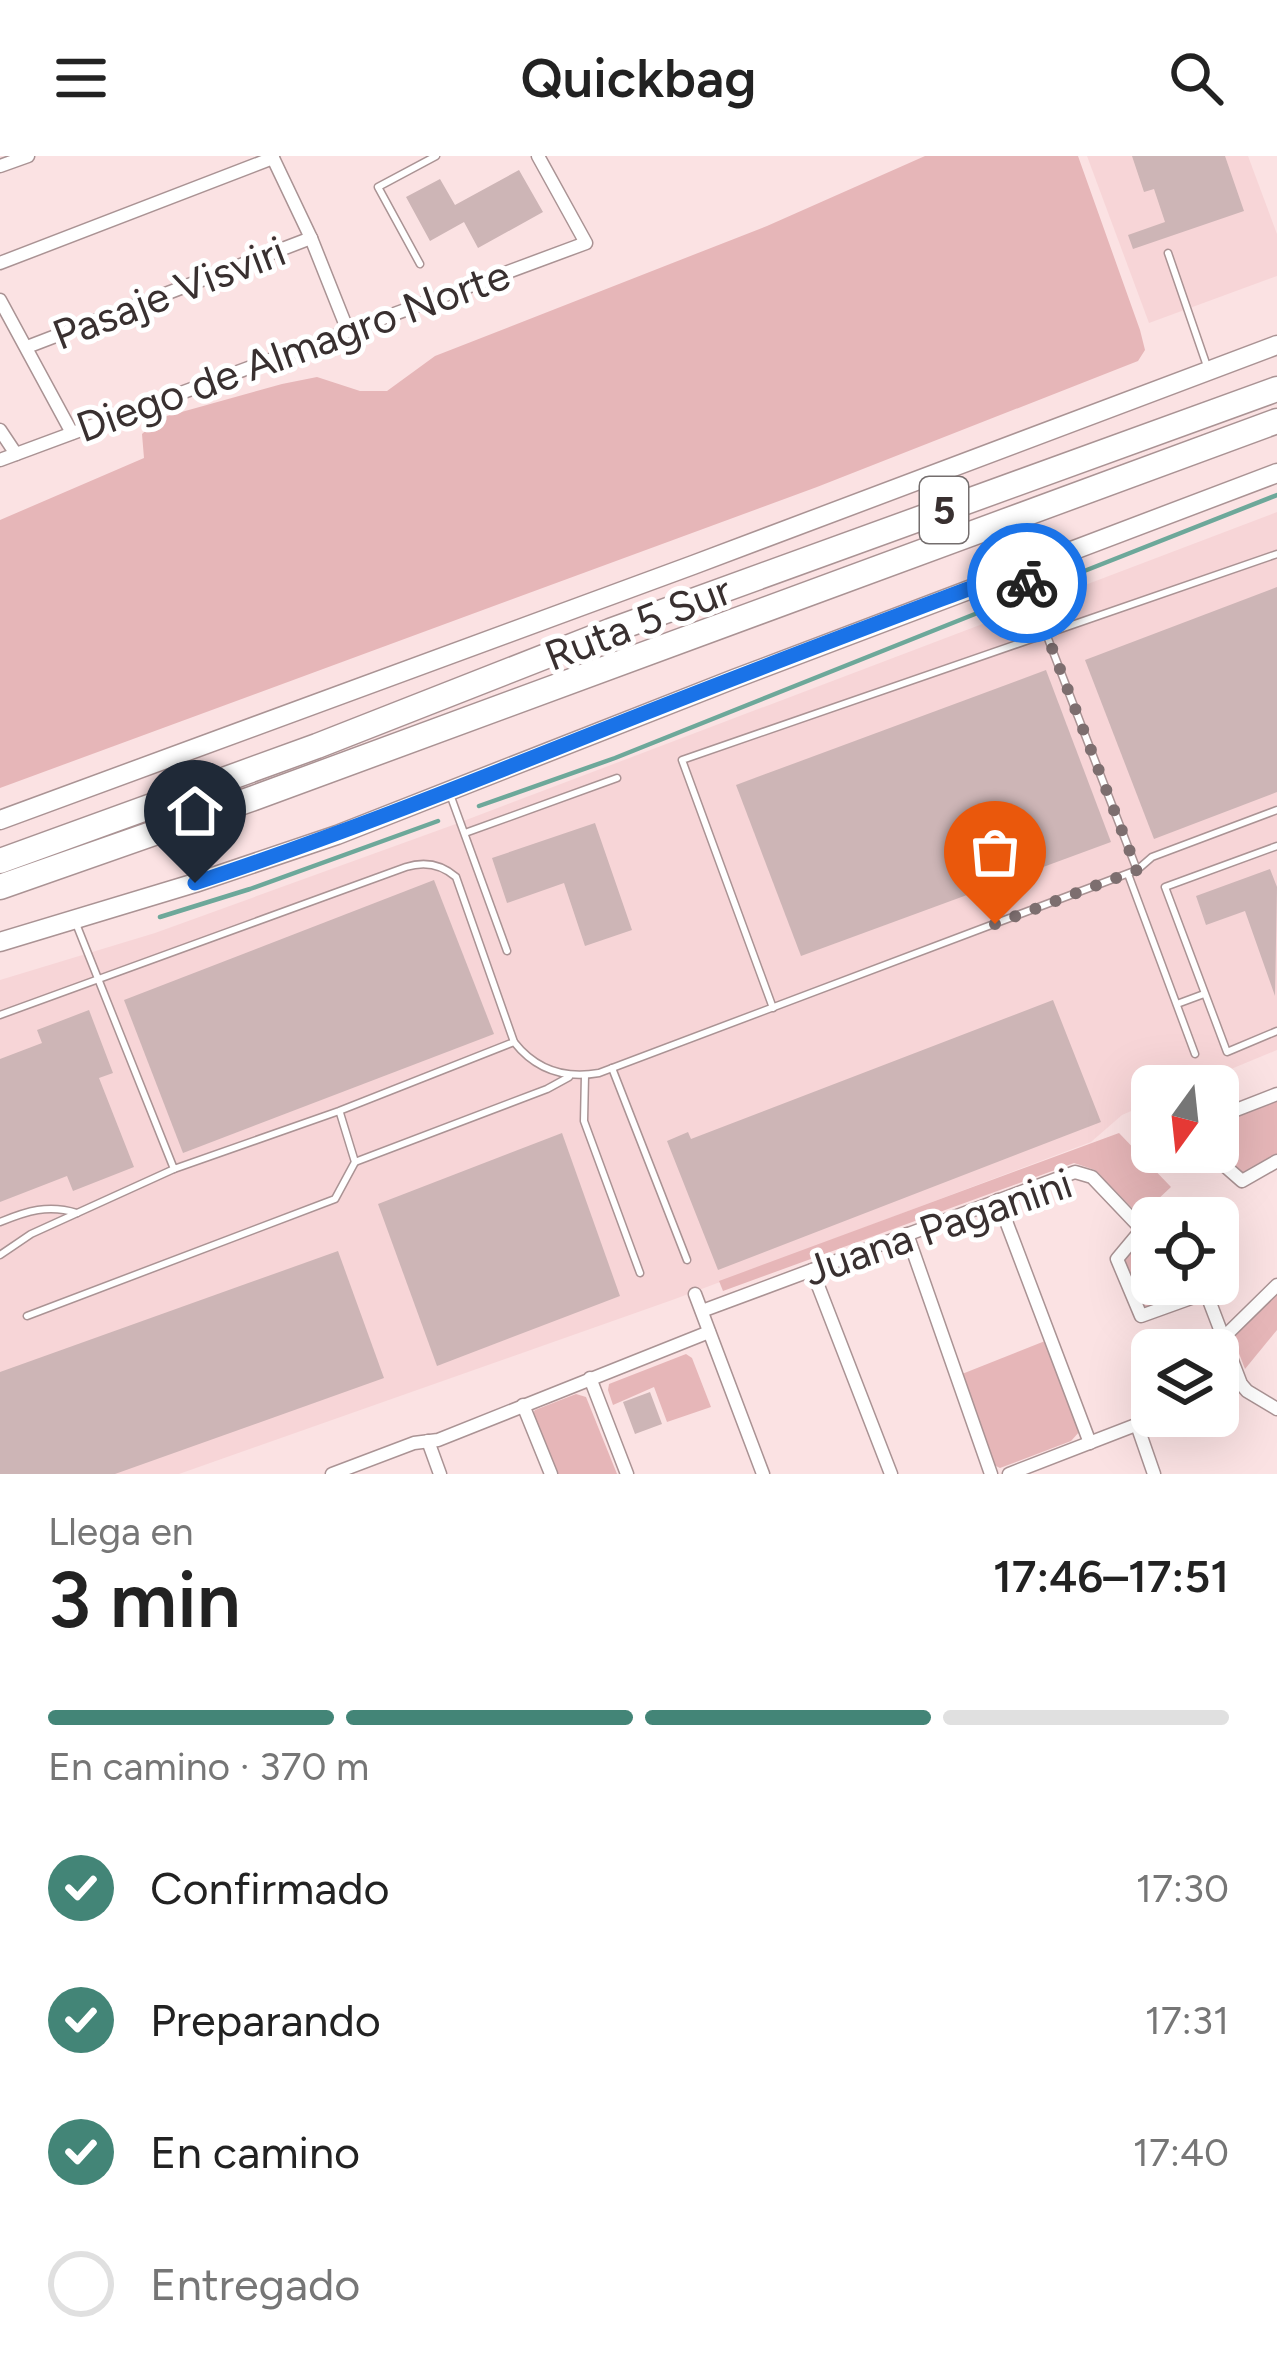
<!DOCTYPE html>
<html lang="es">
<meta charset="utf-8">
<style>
body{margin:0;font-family:Figtree,sans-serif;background:#f2f2f2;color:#222;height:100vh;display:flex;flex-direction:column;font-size:45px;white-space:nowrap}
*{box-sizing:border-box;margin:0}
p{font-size:39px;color:#767676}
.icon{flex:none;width:66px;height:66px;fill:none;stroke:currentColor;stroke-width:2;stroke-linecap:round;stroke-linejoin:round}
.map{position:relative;height:1318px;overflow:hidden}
.details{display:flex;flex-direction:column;background:#fff;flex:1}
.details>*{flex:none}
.needle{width:78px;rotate:195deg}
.controls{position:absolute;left:1131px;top:909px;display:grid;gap:24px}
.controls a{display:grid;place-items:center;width:108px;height:108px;border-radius:18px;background:#fff;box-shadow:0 12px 48px #0002;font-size:60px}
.pin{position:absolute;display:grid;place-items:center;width:102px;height:102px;color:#fff;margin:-123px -51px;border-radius:50% 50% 50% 0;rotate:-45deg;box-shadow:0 0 12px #0007}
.pin .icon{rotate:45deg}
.courier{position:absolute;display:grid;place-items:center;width:120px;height:120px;margin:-60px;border:9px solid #1a73e8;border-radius:50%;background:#fff;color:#222;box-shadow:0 3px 15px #0007}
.summary em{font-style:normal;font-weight:600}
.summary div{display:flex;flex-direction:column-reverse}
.summary{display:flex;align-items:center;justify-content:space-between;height:204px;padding:0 48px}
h1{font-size:78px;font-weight:600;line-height:90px}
.bar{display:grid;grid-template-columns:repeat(4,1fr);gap:18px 12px;align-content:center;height:144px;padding:0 48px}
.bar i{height:15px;border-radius:9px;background:#e0e0e0}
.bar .current{background:#438577}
.bar p{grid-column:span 4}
ol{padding:0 48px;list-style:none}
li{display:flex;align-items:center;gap:36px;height:132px}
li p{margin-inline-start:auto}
li .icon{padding:12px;border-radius:50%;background:#438577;color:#fff;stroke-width:4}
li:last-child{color:#767676}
li i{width:66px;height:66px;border:6px solid #e0e0e0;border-radius:50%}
header{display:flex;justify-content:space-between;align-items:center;height:156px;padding:0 48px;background:#fff;font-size:54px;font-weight:600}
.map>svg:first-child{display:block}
.built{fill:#f7d5d7}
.green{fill:#e6b6b8}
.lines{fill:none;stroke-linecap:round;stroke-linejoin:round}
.stream{stroke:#6da89a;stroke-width:4.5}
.building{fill:#cdb5b6}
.lane-casing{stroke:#aa9394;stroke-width:9}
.street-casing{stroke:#aa9394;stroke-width:15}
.secondary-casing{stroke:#aa9394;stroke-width:21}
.highway-casing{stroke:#aa9394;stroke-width:27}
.lane{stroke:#fff;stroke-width:6}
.street{stroke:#fff;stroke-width:12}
.secondary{stroke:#fff;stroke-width:18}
.highway{stroke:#fff;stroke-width:24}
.done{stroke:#7d6e6f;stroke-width:12;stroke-dasharray:0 21.6}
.route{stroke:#1a73e8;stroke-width:15}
.labels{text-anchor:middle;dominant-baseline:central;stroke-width:10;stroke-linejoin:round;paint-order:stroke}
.shield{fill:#fff;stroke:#746e6e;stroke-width:3}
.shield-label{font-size:39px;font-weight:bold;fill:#393030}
.street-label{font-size:42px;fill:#393030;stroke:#fff}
</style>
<header><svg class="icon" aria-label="menu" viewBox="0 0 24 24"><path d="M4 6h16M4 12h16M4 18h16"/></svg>Quickbag<svg class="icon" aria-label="search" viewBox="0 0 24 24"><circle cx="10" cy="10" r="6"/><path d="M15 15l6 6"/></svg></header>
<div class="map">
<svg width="1277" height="1318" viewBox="0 0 1277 1318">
<rect width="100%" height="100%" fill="#fbe2e3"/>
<g class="built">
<path d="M1087 0H1248L1277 78V120L1149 167Z"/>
<path d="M1277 356V894L1190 930H1152V946L1122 959 1091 986 675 1143 179 1318H0V824L155 777 453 669Z"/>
</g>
<g class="green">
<path d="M925 0H1078L1140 174 1145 194 1138 205 817 331 0 632V364L144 302 142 278 160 262 282 228 317 221 360 235H387L435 200 767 70Z"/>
<path d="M1270 943 1277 945V1001L1244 1020 1218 996V965Z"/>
<path d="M1119 977 1171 1031 1140 1060 1095 1014 1074 1007 723 1135 719 1125Z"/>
<path d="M1136 1087H1143L1152 1096V1128H1186L1190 1135 1185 1141 1144 1154 1122 1107 1123 1101Z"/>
<path d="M1277 1136V1174L1245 1213 1233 1182 1237 1175Z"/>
<path d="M1045 1185 1080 1275 1071 1285 1000 1312 994 1309 962 1218Z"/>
<path d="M686 1198 692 1202 711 1251 667 1266 654 1231 613 1249 608 1234 609 1228Z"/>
<path d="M576 1238 586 1241 617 1318H555L531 1260 535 1254Z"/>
</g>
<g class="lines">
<g class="stream">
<path d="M1064 423 1277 339"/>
<path d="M479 650 615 602 990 452"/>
<path d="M160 761 250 733 438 665"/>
</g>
</g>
<g class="building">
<path d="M1132 0H1225L1244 55 1133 93 1128 79 1165 66 1154 33 1144 36Z"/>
<path d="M519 14 543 56 478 92 464 66 430 85 406 41 440 23 455 49Z"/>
<path d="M1277 431V636L1154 683 1085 504Z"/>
<path d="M1046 514 1111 686 801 800 736 629Z"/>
<path d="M595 667 632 774 585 790 564 727 507 747 492 702Z"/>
<path d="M1270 713 1277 731 1275 840 1245 755 1206 769 1196 740Z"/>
<path d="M434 724 494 878 183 997 124 844Z"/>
<path d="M1053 844 1101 966 718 1114 667 985 688 976 691 983Z"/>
<path d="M89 854 113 917 99 922 134 1011 73 1035 67 1020 0 1046V903L42 887 37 874Z"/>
<path d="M562 977 620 1140 437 1210 378 1048Z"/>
<path d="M338 1095 384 1222 115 1318H0V1216Z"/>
<path d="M650 1236 662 1268 635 1278 623 1246Z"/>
</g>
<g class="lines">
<defs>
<g id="lane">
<path d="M1168 97 1208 213"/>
<path d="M420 108 378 31 436 0"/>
<path d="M1022 415 1137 714"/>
<path d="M451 641 507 795"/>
<path d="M465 677 617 622"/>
<path d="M1277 690 1165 731 1227 896 1277 875"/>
<path d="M1128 718 1195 898"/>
<path d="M75 765 174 1013 339 955 514 886C536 914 565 923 599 917L1137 714 1152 701 1277 654"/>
<path d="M1177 848 1204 838"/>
<path d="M773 852 682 604 1277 398"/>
<path d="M0 859 406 711C425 705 441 708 456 721L514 886"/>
<path d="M612 912 687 1104"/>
<path d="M585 919 584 965 640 1117"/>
<path d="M355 1006 547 933 569 921"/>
<path d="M0 1066C27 1055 48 1048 77 1057"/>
<path d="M0 1099 31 1078 174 1013"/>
<path d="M27 1160 335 1043 355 1006 340 957"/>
</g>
<g id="street">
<path d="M272 0 311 82 348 175"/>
<path d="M0 10 28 0"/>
<path d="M0 107 273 2"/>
<path d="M0 144 72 277"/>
<path d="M27 191 311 82"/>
<path d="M0 274 16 298"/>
<path d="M0 304 586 87 538 0"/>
<path d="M1218 961 1277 938"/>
<path d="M1209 996 1242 1025 1277 1005"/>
<path d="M998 1044 1090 1287"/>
<path d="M1142 1073 1117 1103 1141 1160 1205 1137"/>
<path d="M907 1078 991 1318"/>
<path d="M812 1114 891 1318"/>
<path d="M1196 1128 1207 1139 1241 1228 1247 1235 1277 1253"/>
<path d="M695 1138 763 1318"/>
<path d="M702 1155 1075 1016 1092 1021 1152 1084"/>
<path d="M1224 1181 1277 1129"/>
<path d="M590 1222 627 1318"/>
<path d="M1218 1237 1241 1228"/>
<path d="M523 1249 551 1318"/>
<path d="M1137 1269 1154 1318"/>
<path d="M428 1285 440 1318"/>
<path d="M332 1318 414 1287 438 1284 709 1176"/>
<path d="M1009 1318 1159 1260"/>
</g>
<g id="secondary">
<path d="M0 664 693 409 1277 189"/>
<path d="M0 786 195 727 337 679 734 523 1277 317"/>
</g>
<g id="highway">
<path d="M0 705 317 590 610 475 1277 233"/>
<path d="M0 731 254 642 1277 265"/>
</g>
</defs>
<use href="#lane" class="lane-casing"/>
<use href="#street" class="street-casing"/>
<use href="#secondary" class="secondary-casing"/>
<use href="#highway" class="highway-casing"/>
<use href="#lane" class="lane"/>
<use href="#street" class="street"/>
<use href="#secondary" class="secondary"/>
<use href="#highway" class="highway"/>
</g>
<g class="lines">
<path class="done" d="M995 768 1137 714 1027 427"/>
<path class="route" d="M195 727C328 683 457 632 587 580 731 522 876 468 1021 413L1027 427"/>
</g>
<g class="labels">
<rect class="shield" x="920" y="321" width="48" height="66" rx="9"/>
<g class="shield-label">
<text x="944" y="354">5</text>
</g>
<g class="street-label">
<text transform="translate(169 137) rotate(-21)">Pasaje Visviri</text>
<text transform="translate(293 195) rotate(-20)">Diego de Almagro Norte</text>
<text transform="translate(638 467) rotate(-21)">Ruta 5 Sur</text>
<text transform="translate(938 1071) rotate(-19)">Juana Paganini</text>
</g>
</g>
</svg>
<div class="controls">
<a><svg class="needle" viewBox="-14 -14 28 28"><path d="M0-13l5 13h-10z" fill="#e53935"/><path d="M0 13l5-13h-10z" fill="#767676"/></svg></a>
<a><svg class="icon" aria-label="locate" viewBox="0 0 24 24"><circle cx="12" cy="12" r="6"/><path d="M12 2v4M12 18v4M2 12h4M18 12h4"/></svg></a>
<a><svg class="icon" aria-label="layers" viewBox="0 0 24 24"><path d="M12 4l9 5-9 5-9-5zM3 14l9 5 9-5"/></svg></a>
</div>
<div class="pin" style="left:995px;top:768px;background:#ea580c"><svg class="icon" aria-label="bag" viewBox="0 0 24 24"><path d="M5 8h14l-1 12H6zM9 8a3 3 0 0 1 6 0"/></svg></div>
<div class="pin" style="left:195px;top:727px;background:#1f2937"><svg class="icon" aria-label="home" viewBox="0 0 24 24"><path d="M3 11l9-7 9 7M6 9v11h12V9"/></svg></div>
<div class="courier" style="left:1027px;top:427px"><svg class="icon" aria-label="bike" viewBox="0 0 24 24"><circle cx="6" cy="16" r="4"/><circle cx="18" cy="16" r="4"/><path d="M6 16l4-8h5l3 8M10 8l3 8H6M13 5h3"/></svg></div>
</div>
<section class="details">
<div class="summary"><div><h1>3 min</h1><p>Llega en</p></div><em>17:46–17:51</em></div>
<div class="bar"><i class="current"></i><i class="current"></i><i class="current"></i><i></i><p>En camino · 370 m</p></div>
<ol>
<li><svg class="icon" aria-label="check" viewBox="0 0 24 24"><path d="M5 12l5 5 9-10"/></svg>Confirmado<p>17:30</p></li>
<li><svg class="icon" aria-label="check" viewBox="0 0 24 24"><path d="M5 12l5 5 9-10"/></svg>Preparando<p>17:31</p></li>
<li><svg class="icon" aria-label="check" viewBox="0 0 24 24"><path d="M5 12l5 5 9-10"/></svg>En camino<p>17:40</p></li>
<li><i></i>Entregado</li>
</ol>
</section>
